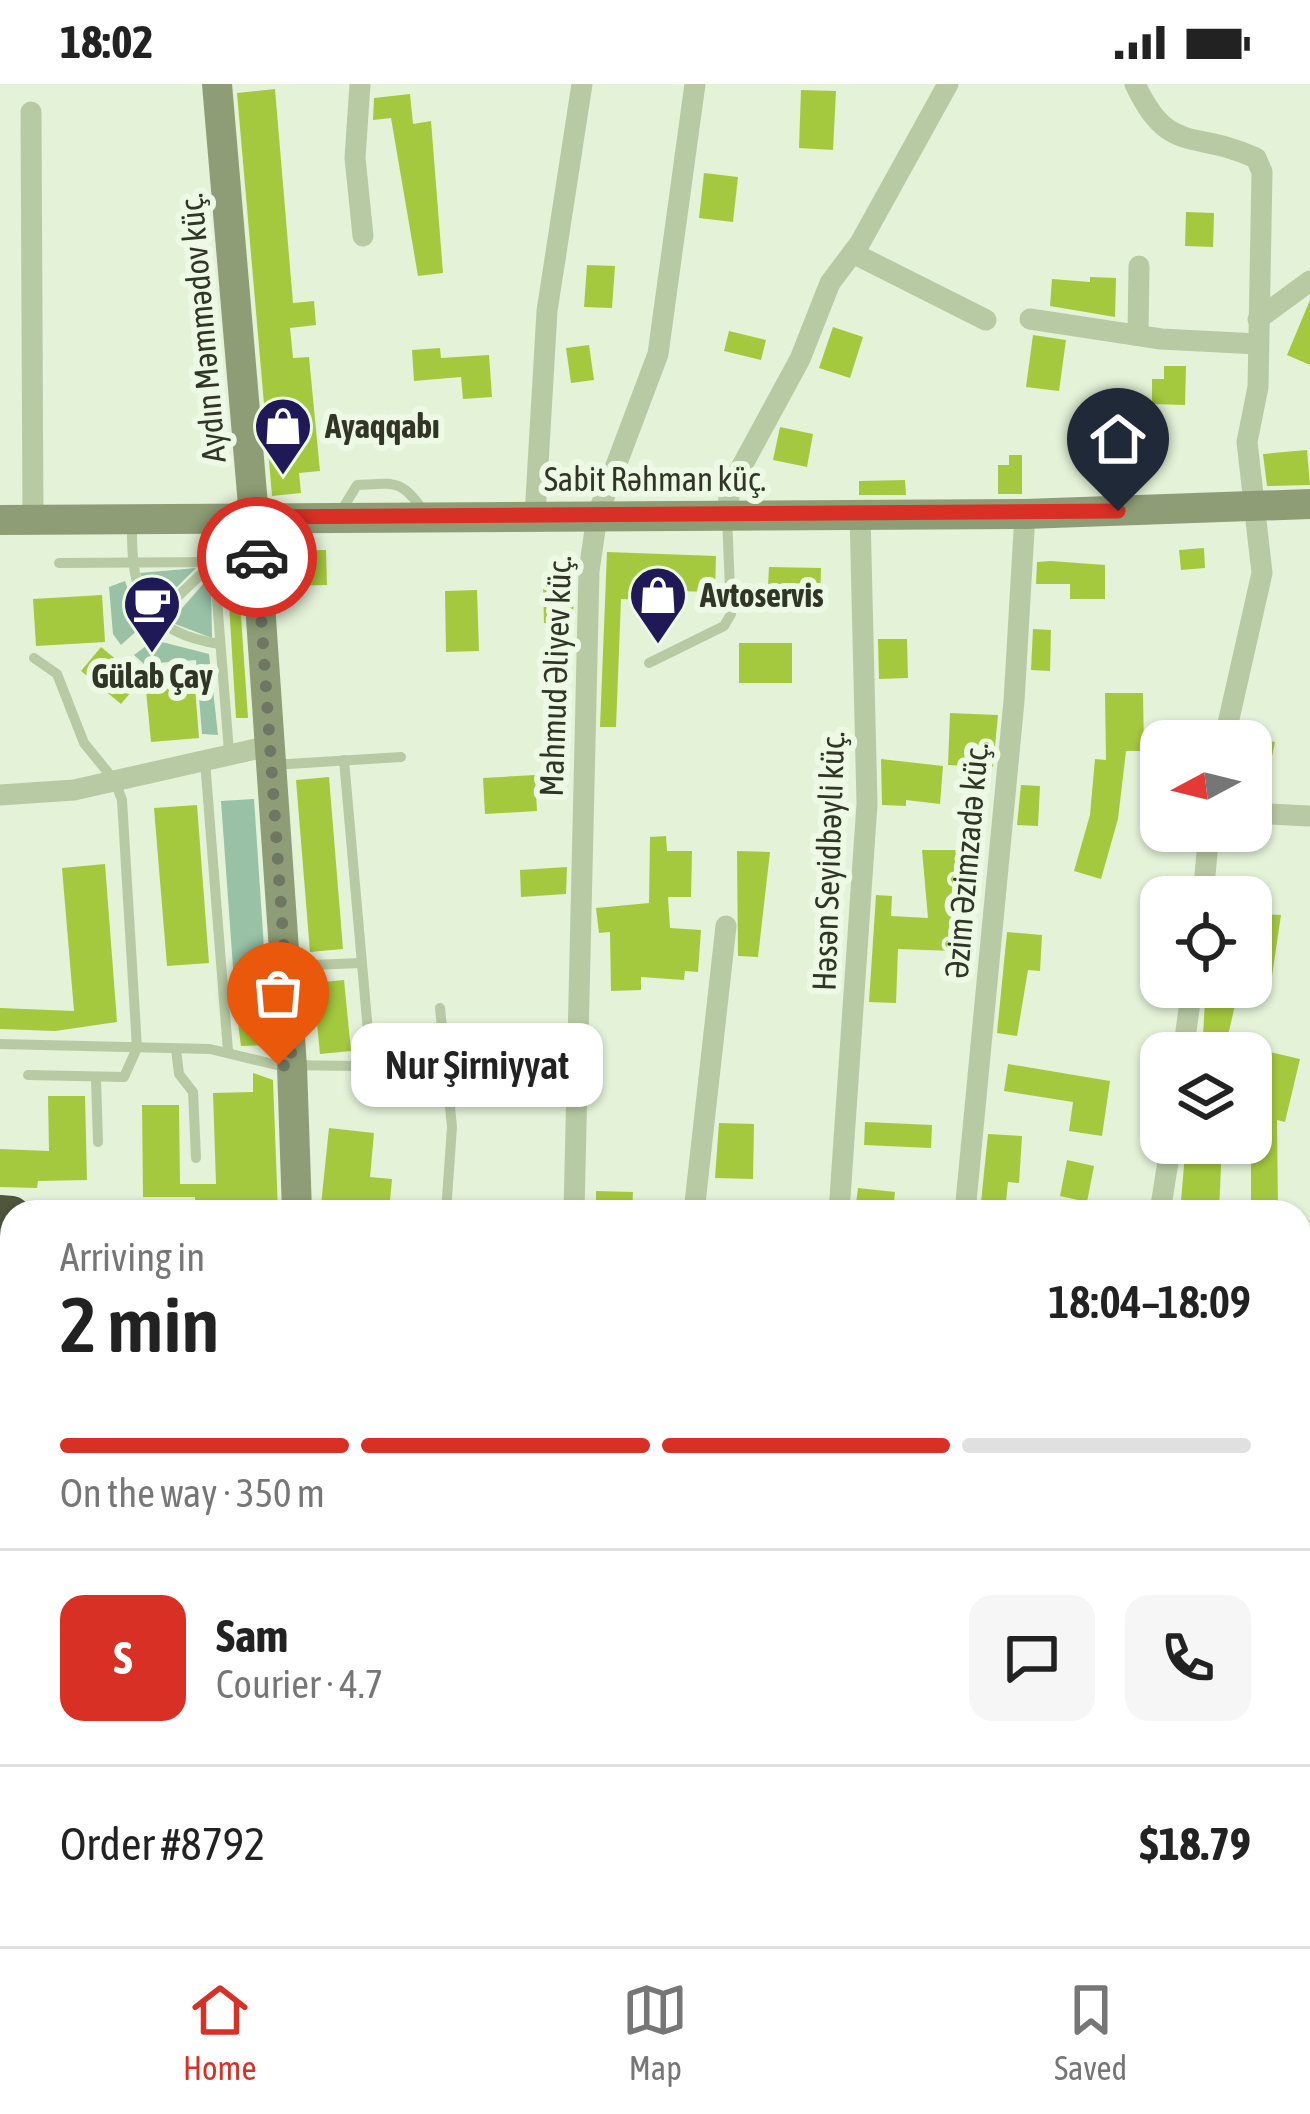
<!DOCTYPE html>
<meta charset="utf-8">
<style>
body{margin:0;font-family:"Asap Condensed",sans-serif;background:#f6f6f6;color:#222;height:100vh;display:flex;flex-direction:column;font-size:45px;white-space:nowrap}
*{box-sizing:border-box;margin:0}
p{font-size:39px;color:#767676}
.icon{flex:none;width:66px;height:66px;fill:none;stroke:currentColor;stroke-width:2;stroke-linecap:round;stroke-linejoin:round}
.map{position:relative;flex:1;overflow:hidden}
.drawer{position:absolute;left:0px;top:1116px;width:1311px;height:747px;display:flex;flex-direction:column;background:#fff;border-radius:36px 36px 0 0;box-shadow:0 3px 9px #0004}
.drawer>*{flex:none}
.needle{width:78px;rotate:263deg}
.fabs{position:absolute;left:1140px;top:636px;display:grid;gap:24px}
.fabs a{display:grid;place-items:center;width:132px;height:132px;border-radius:24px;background:#fff;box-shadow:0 3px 9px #0004;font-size:60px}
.pin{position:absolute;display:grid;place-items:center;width:102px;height:102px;color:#fff;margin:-123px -51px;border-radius:50% 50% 50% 0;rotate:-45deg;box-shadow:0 0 12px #0007}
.pin .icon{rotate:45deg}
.courier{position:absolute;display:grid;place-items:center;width:120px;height:120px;margin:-60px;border:9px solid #d93025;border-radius:50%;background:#fff;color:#222;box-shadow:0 3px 15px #0007}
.bubble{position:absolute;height:84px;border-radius:24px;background:#fff;box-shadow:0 3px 9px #0004;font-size:39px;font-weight:600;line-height:84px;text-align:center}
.overview em{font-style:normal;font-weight:600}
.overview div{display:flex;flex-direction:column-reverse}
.overview{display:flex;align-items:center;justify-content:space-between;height:204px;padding:0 60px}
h1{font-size:78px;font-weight:600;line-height:90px}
.bar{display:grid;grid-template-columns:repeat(4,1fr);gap:18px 12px;align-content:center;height:144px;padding:0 60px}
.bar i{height:15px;border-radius:9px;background:#e0e0e0}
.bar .on{background:#d93025}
.bar p{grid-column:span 4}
.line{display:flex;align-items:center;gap:30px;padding:0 60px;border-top:3px solid #e0e0e0}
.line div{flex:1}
.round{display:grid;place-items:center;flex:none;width:126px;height:126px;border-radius:24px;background:#f6f6f6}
.status{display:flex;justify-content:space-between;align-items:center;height:84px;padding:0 60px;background:#fff;direction:ltr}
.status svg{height:33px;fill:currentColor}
.tabs{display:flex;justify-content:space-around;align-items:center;height:168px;border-top:3px solid #e0e0e0;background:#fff;font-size:33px;color:#767676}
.tabs a{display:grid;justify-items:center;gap:6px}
.tabs .on{color:#d93025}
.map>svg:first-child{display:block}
.green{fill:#98c1a6}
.building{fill:#a5c93e}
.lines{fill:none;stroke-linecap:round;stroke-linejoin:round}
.lane{stroke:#b8caa4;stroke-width:10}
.street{stroke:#b8caa4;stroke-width:21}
.secondary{stroke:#8e9d75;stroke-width:30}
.highway{stroke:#4e563c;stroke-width:36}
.done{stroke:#6f7764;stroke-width:12;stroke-dasharray:0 21.6}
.route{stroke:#d93025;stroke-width:15}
.labels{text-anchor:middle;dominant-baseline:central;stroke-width:12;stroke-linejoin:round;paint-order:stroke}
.street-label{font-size:33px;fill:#303526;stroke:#edf9e4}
.poi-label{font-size:33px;font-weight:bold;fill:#303526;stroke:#edf9e4;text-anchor:start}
</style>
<div class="status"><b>18:02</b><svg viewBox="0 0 49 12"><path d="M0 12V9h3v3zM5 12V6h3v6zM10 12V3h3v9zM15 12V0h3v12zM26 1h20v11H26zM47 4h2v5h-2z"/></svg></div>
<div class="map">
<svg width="1310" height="1862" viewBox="0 0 1310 1862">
<rect width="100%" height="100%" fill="#e4f2d8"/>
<g class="green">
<path d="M196 484 156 524 140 489Z"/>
<path d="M211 491 212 554 170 538Z"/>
<path d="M125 497 141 543 121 561 113 550 109 503Z"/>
<path d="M154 556 209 570 218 651 202 650 196 576 144 580 134 571Z"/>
<path d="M254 715 267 909 235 911 221 717Z"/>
</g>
<g class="building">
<path d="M275 5 293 219 314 217 316 241 290 244 293 274 309 273 320 387 299 389 301 409 272 412 237 9Z"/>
<path d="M801 6 836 7 833 66 799 64Z"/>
<path d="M410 10 413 40 431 37 443 189 418 192 391 34 373 36 374 14Z"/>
<path d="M704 89 738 93 733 138 699 134Z"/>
<path d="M1186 128 1214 129 1213 163 1185 162Z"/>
<path d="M587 181 615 182 612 224 584 223Z"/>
<path d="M1090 193 1116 194 1115 233 1050 222 1052 195 1090 198Z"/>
<path d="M1310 216V281L1287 271Z"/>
<path d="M833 243 863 253 850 294 819 284Z"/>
<path d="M729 247 766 256 761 276 724 267Z"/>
<path d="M1033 251 1066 256 1059 307 1026 303Z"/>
<path d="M589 261 594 296 571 299 566 264Z"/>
<path d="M440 264 441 274 489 271 492 313 463 315 461 293 414 297 412 266Z"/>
<path d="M1164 282H1186L1185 321 1152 320V295H1164Z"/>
<path d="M780 343 813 350 807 383 773 376Z"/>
<path d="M1307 366 1310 401 1267 402 1263 370Z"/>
<path d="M1009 371H1022V410H998V381H1009Z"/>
<path d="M905 396 906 411H859V397Z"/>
<path d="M1204 464 1205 484 1181 486 1179 466Z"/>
<path d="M326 466 327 501 278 502 276 467Z"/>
<path d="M607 468 716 472 715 508 674 507V517L621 515 616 643H600Z"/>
<path d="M1051 477 1105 481V515H1070V500H1036L1037 478Z"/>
<path d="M769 483 821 484 820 522 767 521Z"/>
<path d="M574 497 573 538 544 539 543 499Z"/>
<path d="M228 503H239L248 634H236Z"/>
<path d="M477 506 479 567 446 568 445 507Z"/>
<path d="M102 511 105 558 36 562 33 515Z"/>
<path d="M1033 545 1051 546 1050 587 1031 586Z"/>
<path d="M878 555H907L908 594 879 595Z"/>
<rect x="739" y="559" width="53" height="40"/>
<path d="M101 563 141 596 121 620 81 587Z"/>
<path d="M194 591 199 654 151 658 145 596Z"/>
<path d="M1105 609H1143L1144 667H1126L1118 735 1101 795 1074 787 1090 731 1095 675 1106 676Z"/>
<path d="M950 629 998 631 993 683 948 681Z"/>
<path d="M1251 653 1275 658 1263 715 1251 714Z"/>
<path d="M881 675 943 682 940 720 906 716V722L882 721Z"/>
<path d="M535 691 537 727 485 730 483 694Z"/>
<path d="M329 693 343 865 310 868 296 696Z"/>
<path d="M1021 701 1040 702 1038 742 1017 741Z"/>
<path d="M197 721 209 879 167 882 154 724Z"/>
<path d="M666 752 667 767H692L691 813H668L670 844 701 846 698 888 685 887 684 896 641 893V906L611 907 610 848 599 849 596 824 649 819 650 753Z"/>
<path d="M922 766H971V801H955L954 867 898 865 896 919 869 918 876 811 892 812 891 832 928 834Z"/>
<path d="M737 767 770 768 758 873 738 872Z"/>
<path d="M105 780 117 938 55 947 0 945V924L74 927 62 784Z"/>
<path d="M567 783 566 810 521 813 520 786Z"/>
<path d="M1256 830 1281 831 1272 892 1251 891Z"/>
<path d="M1007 848 1042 851 1040 887 1028 886 1017 952 997 949Z"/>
<path d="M344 896 351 967 320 970 313 899Z"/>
<path d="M268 914 270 961 241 962 235 916Z"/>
<path d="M1205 917 1235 921 1224 969H1202Z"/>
<path d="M509 939 563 940V977L509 976Z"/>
<path d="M1266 967 1300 975 1285 1038 1277 1036 1278 1128H1251V1028Z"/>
<path d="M1008 980 1110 997 1102 1052 1069 1047 1073 1018 1004 1007Z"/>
<path d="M253 989 273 996 278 1128 195 1123V1113H143L142 1021H179L180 1100H216L213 1009 253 1008Z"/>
<path d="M48 1012H85L87 1096 38 1097 37 1104 0 1103V1065L49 1067Z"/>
<path d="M865 1038 932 1041 931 1064 864 1061Z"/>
<path d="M719 1039 754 1040 753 1095 715 1094Z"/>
<path d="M329 1044 374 1049 370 1093 392 1095 389 1128H342V1123L321 1121Z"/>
<path d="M988 1050 1022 1052 1019 1099 1008 1098 1005 1128H980Z"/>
<path d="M1186 1059H1222L1219 1128H1180Z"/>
<path d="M1067 1076 1094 1082 1087 1118 1060 1112Z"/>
<path d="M858 1104 895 1108 893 1128H855Z"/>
<path d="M596 1107 633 1108 632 1128H596Z"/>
</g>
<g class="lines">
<g class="lane">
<path d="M341 427 357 401C397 399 401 395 425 429"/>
<path d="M132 441C131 510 144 549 220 560"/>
<path d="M59 479 214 478 229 668"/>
<path d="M155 534 214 478"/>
<path d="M649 579 724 542 731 530 727 432"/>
<path d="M205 677 228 967"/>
<path d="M272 681 401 673"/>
<path d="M288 882 360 879"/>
<path d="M440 924 452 1043 446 1128"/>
<path d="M0 960 210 965 277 981 360 982 370 970 344 676"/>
<path d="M176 965 179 990 193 1008 196 1074"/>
<path d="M28 991 124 993 137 964 122 716 115 697 84 659 57 590 34 574"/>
<path d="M96 995 98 1058"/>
<path d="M0 1282 12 1283"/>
<path d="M0 1626H12"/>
<path d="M1299 1647 1310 1649"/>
<path d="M1299 1767 1310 1769"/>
</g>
<g class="street">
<path d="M360 0 355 74 363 152"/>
<path d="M1135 0C1169 73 1194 45 1256 74L1262 88 1258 303 1247 358 1262 489 1224 657"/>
<path d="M31 28 33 437"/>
<path d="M853 169 986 236"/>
<path d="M1030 235 1161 255 1258 260"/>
<path d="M1258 235 1310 197"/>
<path d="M1138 251 1139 182"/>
<path d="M535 432 547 227 582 0"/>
<path d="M727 432 730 404 800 275 830 199 860 159 948 0"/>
<path d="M0 711 74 706 269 662"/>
<path d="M1251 729 1308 732"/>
<path d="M1203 813 1209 747"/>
<path d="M1183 969 1192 903"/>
<path d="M574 1128 589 487 597 432 658 270 695 0"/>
<path d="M694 1128 726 842"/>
<path d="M839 1128 867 720 860 429"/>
<path d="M965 1128 1014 617 1025 430"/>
<path d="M1160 1128 1171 1059"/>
<path d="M1299 1337 1310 1262"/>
<path d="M522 1851 595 1862"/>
<path d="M497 1862 502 1851"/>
<path d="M902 1862 905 1851"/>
</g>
<g class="secondary">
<path d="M217 0 254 433 292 982 297 1128"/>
<path d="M0 436 1025 430 1310 420"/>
</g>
<g class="highway">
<path d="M0 1129 12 1130"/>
<path d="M0 1163H12"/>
<path d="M1299 1350 1310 1352"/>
<path d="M1299 1382 1310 1384"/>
</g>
</g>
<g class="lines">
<path class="done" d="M257 473 292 982 278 981"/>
<path class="route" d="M257 473 254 433 1118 427"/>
</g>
<defs>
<symbol id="shop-pin" viewBox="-11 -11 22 30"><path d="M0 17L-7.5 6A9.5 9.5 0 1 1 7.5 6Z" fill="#1f1a57" stroke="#edf9e4"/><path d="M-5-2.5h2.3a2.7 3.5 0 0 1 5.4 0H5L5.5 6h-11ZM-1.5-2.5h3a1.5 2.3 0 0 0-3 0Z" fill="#fff"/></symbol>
<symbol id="cafe-pin" viewBox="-11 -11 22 30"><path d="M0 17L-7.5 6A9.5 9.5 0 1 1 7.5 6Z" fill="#1f1a57" stroke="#edf9e4"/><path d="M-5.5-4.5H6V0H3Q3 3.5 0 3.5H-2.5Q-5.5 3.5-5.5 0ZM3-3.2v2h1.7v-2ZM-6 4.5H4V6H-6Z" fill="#fff"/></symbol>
</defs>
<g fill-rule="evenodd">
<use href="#shop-pin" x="250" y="309" width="66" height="90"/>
<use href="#shop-pin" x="625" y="478" width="66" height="90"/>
<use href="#cafe-pin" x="119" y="487" width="66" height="90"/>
</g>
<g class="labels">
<g class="street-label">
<text transform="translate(202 244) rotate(-95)">Aydın Məmmədov küç.</text>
<text x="655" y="395">Sabit Rəhman küç.</text>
<text transform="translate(555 592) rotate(-88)">Mahmud Əliyev küç.</text>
<text transform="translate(966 776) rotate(-85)">Əzim Əzimzadə küç.</text>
<text transform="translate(828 777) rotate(-88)">Həsən Seyidbəyli küç.</text>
</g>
<g class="poi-label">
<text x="325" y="342">Ayaqqabı</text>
<text x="700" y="511">Avtoservis</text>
<text x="152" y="592" text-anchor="middle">Gülab Çay</text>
</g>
</g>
</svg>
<div class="fabs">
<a><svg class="needle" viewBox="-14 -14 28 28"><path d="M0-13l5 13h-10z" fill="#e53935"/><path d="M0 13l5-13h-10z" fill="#767676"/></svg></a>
<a><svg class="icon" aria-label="locate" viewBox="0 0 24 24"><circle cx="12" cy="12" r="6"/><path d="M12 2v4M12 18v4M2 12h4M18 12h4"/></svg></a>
<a><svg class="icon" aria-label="layers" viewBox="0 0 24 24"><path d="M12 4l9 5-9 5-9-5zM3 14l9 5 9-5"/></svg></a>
</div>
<div class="pin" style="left:278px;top:981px;background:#ea580c"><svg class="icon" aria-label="bag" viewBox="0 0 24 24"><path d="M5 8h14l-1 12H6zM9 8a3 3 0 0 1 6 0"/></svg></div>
<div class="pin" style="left:1118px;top:427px;background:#1f2937"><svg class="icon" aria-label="home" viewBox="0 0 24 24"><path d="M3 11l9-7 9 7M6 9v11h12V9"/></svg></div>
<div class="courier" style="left:257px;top:473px"><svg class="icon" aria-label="car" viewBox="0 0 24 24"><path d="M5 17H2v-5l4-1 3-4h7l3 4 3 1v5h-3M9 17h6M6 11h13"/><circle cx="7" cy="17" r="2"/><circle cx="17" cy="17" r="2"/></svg></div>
<div class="bubble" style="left:351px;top:939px;width:252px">Nur Şirniyyat</div>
<section class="drawer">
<div class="overview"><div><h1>2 min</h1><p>Arriving in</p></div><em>18:04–18:09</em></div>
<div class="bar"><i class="on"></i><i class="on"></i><i class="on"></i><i></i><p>On the way · 350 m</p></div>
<div class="line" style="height:216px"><b class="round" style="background:#d93025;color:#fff">S</b><div><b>Sam</b><p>Courier · 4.7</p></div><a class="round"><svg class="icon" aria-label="chat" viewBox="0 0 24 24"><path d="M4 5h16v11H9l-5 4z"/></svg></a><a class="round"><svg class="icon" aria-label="phone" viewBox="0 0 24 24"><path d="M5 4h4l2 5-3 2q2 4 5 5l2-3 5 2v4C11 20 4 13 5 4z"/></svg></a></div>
<div class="line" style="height:156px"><div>Order #8792</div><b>$18.79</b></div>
</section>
</div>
<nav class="tabs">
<a class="on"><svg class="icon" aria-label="home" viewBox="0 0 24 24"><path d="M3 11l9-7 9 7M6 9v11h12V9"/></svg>Home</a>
<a><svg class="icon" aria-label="map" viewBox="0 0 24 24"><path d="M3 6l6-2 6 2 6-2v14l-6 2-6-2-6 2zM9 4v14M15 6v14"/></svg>Map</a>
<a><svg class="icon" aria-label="saved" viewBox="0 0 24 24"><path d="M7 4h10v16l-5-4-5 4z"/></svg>Saved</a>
</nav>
